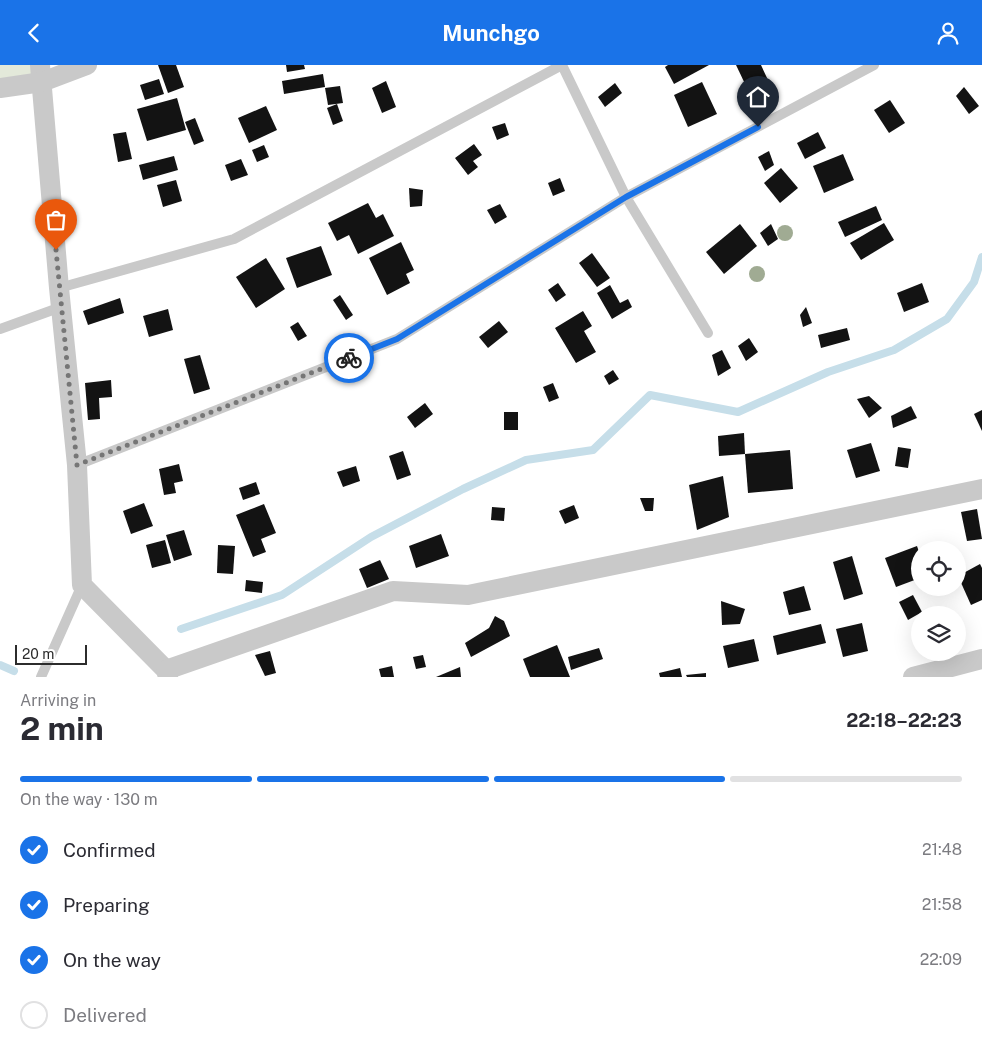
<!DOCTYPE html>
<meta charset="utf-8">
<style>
body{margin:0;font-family:"Public Sans",sans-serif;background:#f2f2f3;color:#2b2b33;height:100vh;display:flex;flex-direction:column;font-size:19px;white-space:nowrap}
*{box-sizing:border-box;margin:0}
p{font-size:16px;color:#7c7c81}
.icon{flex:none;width:28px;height:28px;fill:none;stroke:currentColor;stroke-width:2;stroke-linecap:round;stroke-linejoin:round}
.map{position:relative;height:612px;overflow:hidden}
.panel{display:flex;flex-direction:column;background:#fff;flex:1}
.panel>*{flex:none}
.tools{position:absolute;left:911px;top:476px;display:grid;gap:10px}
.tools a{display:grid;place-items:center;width:55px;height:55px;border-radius:50%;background:#fff;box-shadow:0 5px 20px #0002;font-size:25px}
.scale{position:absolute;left:15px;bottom:12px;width:72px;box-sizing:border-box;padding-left:5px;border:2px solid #2c2c2c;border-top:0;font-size:14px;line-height:18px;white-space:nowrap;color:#2c2c2c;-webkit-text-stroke:4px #fff;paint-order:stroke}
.pin{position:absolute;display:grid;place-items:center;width:42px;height:42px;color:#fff;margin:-51px -21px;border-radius:50% 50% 50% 0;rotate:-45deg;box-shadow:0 0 5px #0007}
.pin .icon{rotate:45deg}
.courier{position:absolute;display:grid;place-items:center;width:50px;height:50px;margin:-25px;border:4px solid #1a73e8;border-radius:50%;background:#fff;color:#222;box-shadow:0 1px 6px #0007}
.overview em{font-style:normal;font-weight:700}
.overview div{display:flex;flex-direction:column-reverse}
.overview{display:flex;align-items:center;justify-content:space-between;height:85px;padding:0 20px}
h1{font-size:32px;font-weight:700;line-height:38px}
.bar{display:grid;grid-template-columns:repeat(4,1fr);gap:8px 5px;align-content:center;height:60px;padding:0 20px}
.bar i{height:6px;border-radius:4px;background:#e1e1e2}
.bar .selected{background:#1a73e8}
.bar p{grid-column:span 4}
ol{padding:0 20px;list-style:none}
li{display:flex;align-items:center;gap:15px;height:55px}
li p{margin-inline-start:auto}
li .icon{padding:5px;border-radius:50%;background:#1a73e8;color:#fff;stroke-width:4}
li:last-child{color:#7c7c81}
li i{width:28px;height:28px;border:2px solid #e1e1e2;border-radius:50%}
header{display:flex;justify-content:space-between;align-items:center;height:65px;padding:0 20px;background:#1a73e8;color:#fff;font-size:22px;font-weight:700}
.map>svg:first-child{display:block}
.green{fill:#e3e9da}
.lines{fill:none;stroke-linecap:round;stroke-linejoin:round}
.stream{stroke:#c6dee9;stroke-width:8}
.building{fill:#131313}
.lane{stroke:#c9c9c9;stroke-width:10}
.street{stroke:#c9c9c9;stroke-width:20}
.tree{fill:#a0ab93}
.done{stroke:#767676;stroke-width:5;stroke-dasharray:0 9}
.route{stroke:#1a73e8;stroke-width:6}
</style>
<header><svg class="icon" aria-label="back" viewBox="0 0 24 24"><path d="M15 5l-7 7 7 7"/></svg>Munchgo<svg class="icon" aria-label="person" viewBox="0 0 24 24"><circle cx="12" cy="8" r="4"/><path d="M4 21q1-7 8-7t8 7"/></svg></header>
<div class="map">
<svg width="982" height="612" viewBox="0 0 982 612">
<rect width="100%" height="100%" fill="#fff"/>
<path class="green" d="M0 0H40L42 17 0 23Z"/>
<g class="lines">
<g class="stream">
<path d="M181 564 282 530 371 472 463 424 526 395 593 385 650 330 738 347 828 307 894 285 947 254 974 217 982 192"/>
<path d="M0 600 14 606"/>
</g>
</g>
<g class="building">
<path d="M158 0H176L184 22 168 28Z"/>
<path d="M286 0H304L305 4 287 7Z"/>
<path d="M668 0H709L674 19 665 2Z"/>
<path d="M736 0H761L767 13 747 23Z"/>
<path d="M323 9 325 22 284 29 282 16Z"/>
<path d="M159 14 164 29 145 35 140 20Z"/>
<path d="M386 16 396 42 382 48 372 23Z"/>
<path d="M702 17 717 49 688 62 674 30Z"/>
<path d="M615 18 622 28 605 42 598 32Z"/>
<path d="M340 21 343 38 328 40 325 23Z"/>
<path d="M964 22 979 41 969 49 956 31Z"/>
<path d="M177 33 186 65 147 76 137 44Z"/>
<path d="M890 35 905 58 889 68 874 45Z"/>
<path d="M337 39 343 56 333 60 327 43Z"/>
<path d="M266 41 277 65 249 78 238 53Z"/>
<path d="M195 53 204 76 194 80 185 57Z"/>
<path d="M505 58 509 70 497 75 492 62Z"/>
<path d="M126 67 132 94 118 97 113 69Z"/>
<path d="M818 67 826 83 805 94 797 78Z"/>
<path d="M474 79 482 90 473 96 478 102 468 110 455 93Z"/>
<path d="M264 80 269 92 257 97 252 85Z"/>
<path d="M769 86 774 100 765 106 758 92Z"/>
<path d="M843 89 854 115 824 128 813 101Z"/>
<path d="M174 91 178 105 143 115 139 100Z"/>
<path d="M241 94 248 110 231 116 225 100Z"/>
<path d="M781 103 798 123 780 138 764 118Z"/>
<path d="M560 113 565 126 553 131 548 118Z"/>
<path d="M176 115 182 136 163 142 157 120Z"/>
<path d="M409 123 423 125 422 141 410 142Z"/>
<path d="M368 138 376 153 383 149 394 171 358 189 349 170 337 176 328 158Z"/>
<path d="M500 139 507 152 495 159 487 145Z"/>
<path d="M876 141 882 155 845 172 838 157Z"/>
<path d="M884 158 894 175 861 195 850 178Z"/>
<path d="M740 159 757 181 724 209 706 187Z"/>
<path d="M771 159 778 174 768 181 760 168Z"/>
<path d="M401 177 414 205 406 209 410 218 387 230 369 193Z"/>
<path d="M321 181 332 210 297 223 286 193Z"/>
<path d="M592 188 610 213 597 222 579 198Z"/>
<path d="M266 193 285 224 256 243 236 212Z"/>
<path d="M558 218 566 230 556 237 548 225Z"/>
<path d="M922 218 929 237 904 247 897 228Z"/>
<path d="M610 220 620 238 628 234 632 242 612 254 597 228Z"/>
<path d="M340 230 353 250 346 255 333 235Z"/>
<path d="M120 233 124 248 88 260 83 246Z"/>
<path d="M806 242 812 258 803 262 800 250Z"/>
<path d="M168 244 173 265 149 272 143 251Z"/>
<path d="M583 246 592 261 584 266 596 287 576 298 555 263Z"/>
<path d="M499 256 508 267 488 283 479 272Z"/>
<path d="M298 257 307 271 298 276 290 262Z"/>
<path d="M847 263 850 275 821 283 818 270Z"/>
<path d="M749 273 758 287 746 296 738 281Z"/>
<path d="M722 285 731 303 718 311 712 290Z"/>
<path d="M200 290 210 324 194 329 184 294Z"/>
<path d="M613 305 619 314 609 320 604 311Z"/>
<path d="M111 315 112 332 99 333 100 354 88 355 85 318Z"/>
<path d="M553 318 559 333 549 337 543 322Z"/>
<path d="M869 331 882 343 869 353 857 334Z"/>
<path d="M425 338 433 349 415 363 407 352Z"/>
<path d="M911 341 917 353 893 363 891 351Z"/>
<path d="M982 345V366L974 349Z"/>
<rect x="504" y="347" width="14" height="18"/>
<path d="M744 368 745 389 719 391 718 371Z"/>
<path d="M871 378 880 406 856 413 847 385Z"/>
<path d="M898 382 911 384 908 403 895 401Z"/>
<path d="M790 385 793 424 748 428 745 389Z"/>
<path d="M403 386 411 410 397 415 389 391Z"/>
<path d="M179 399 183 416 174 418 176 428 164 430 159 404Z"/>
<path d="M356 401 360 416 343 422 337 407Z"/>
<path d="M723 411 729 452 697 465 689 420Z"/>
<path d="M256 417 260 429 243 435 239 423Z"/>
<path d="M640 433H654L653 446H645Z"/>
<path d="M144 438 153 461 131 469 123 446Z"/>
<path d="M264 439 276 468 261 474 266 487 253 492 236 450Z"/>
<path d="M574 440 579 453 565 459 559 446Z"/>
<path d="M492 442 505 443 504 456 491 455Z"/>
<path d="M977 444 982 474 967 476 961 447Z"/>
<path d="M184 465 192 490 174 496 166 470Z"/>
<path d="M441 469 449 491 416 503 409 481Z"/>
<path d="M165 475 171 498 152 503 146 480Z"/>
<path d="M218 480 235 481 233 509 217 508Z"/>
<path d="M917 481 920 490V513L896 522 885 493Z"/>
<path d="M852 491 863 529 844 535 833 497Z"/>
<path d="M380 495 389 514 367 523 359 504Z"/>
<path d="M980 499 982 503V535L971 540 958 511Z"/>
<path d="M246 515 263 517 262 528 245 526Z"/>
<path d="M804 521 811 545 789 550 783 527Z"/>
<path d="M913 530 922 547 908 555 899 537Z"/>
<path d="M721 536 745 544 740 559 722 560Z"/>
<path d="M495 551 504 556 510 571 471 592 465 578 489 563Z"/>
<path d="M862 558 868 586 843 592 836 564Z"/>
<path d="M821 559 826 578 777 590 773 571Z"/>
<path d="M754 574 759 596 728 603 723 581Z"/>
<path d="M557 580 570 612H530L523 594Z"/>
<path d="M599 583 603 594 571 605 568 592Z"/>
<path d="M270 586 276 608 265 611 255 590Z"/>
<path d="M423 590 426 602 416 604 413 592Z"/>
<path d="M392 601 394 612H381L379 604Z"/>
<path d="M460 602 461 612H436Z"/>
<path d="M680 603 682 612H660L659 608Z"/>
<path d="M706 608V612H687L686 610Z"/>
</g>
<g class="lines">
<g class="lane">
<path d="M562 0 626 132 708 268"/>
<path d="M59 223 234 174 562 0"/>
<path d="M0 264 61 242"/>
<path d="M77 400 397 274 626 132 874 0"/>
<path d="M41 612 82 520"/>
</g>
<g class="street">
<path d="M40 0 59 223 77 400 82 520 166 605 168 612"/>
<path d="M0 23 42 17 87 0"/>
<path d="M166 605 393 526 468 530 982 424"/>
<path d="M913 612 982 594"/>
</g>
</g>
<g class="tree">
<circle cx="785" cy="168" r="8"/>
<circle cx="757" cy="209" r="8"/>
</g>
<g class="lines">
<path class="done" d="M56 185 77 400 349 293"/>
<path class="route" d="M349 293 397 274 626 132 758 62"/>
</g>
</svg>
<div class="tools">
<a><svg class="icon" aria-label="locate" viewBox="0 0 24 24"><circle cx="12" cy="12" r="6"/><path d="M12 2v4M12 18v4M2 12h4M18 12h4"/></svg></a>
<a><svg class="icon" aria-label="layers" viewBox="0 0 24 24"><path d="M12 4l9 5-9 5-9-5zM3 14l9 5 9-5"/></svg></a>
</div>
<div class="scale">20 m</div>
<div class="pin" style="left:56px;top:185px;background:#ea580c"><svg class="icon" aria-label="bag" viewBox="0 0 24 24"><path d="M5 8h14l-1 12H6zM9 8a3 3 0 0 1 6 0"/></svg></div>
<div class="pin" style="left:758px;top:62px;background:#1f2937"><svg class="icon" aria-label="home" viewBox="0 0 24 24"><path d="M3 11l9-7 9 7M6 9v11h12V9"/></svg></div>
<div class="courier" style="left:349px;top:293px"><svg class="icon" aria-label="bike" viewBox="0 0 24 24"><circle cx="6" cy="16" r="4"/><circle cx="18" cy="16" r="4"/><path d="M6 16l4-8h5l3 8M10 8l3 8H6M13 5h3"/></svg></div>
</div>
<section class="panel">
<div class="overview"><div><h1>2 min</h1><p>Arriving in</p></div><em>22:18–22:23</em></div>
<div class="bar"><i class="selected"></i><i class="selected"></i><i class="selected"></i><i></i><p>On the way · 130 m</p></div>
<ol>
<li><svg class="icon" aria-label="check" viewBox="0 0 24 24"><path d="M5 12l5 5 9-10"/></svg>Confirmed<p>21:48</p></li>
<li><svg class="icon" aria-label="check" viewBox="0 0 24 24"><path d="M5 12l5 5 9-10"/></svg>Preparing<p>21:58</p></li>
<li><svg class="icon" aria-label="check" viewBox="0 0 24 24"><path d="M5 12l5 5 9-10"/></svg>On the way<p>22:09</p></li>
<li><i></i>Delivered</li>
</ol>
</section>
